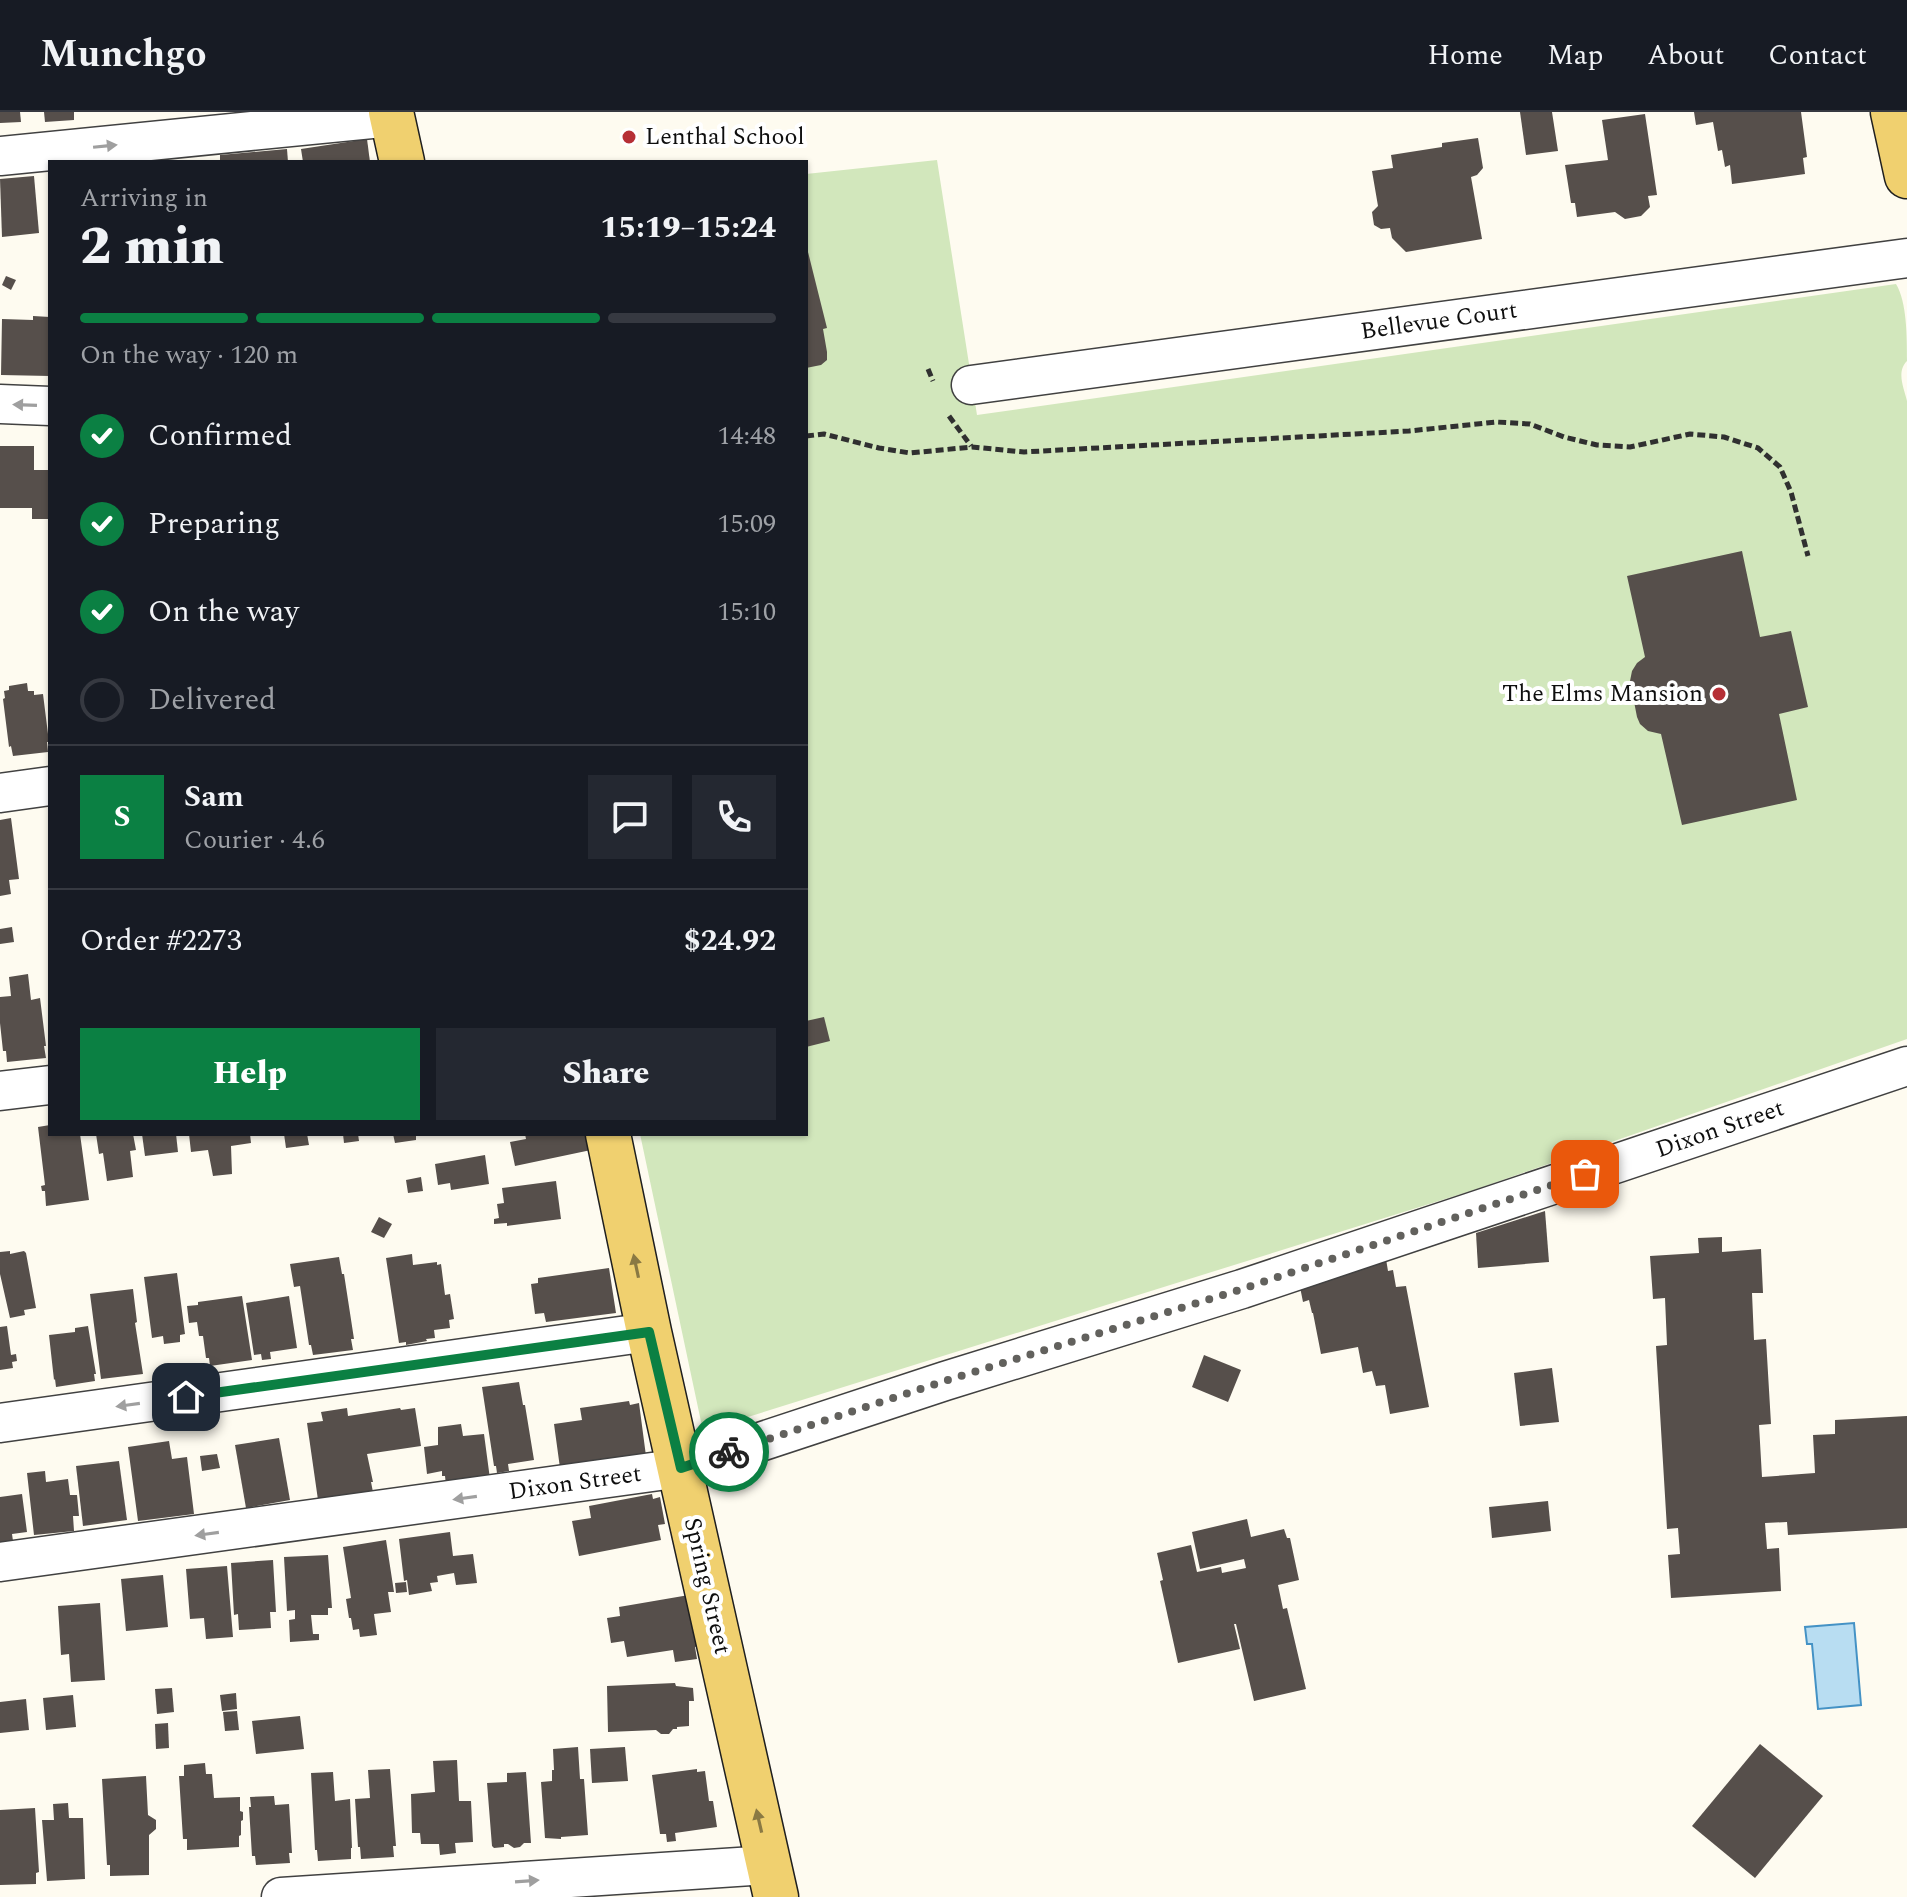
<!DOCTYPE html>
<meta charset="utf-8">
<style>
body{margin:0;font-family:Spectral,serif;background:#242831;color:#f1f3f6;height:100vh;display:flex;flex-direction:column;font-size:30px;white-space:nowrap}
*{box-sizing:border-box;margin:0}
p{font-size:26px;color:#9ea1a6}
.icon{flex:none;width:44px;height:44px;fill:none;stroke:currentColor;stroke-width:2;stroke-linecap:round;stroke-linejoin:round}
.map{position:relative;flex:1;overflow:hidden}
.panel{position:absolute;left:48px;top:48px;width:760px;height:976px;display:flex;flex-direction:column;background:#171b24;border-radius:0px;box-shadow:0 2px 6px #0004}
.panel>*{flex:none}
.pin{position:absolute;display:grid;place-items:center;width:68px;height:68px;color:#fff;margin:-34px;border-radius:16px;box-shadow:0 4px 12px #0006}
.courier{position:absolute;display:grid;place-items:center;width:80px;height:80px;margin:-40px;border:6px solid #0b8043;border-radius:50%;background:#fff;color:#222;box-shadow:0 2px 10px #0007}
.headline em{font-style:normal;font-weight:800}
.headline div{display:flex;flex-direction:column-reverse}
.headline{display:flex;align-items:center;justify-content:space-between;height:136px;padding:0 32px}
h1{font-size:52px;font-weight:800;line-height:60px}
.bar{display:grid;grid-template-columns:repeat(4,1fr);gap:12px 8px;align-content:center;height:96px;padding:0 32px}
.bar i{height:10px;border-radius:6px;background:#363941}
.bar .current{background:#0b8043}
.bar p{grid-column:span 4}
.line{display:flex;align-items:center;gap:20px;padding:0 32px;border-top:2px solid #363941}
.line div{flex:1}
.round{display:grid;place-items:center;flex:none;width:84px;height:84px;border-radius:0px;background:#242831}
ol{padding:0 32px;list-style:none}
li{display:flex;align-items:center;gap:24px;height:88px}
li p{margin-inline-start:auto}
li .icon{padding:8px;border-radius:50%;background:#0b8043;color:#fff;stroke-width:4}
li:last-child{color:#9ea1a6}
li i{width:44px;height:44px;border:4px solid #363941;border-radius:50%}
.cta{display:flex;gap:16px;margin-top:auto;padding:16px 32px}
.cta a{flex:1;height:92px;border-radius:0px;background:#0b8043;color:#fff;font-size:32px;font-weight:800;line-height:92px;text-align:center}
.cta a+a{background:#242831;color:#f1f3f6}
header{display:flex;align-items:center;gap:48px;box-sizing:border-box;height:112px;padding:0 40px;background:#171b24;border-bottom:2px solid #363941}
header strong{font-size:38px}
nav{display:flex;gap:44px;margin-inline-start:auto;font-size:28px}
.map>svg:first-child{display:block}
.green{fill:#d2e7bc}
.water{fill:#b8ddf2;stroke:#4492c5;stroke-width:2}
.building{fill:#564f4b}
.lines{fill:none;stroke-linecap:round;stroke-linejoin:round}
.minor-casing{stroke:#414141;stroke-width:41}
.major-casing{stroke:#1f1f1f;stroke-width:47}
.path{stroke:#303030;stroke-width:5;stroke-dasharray:8 4;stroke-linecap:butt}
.minor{stroke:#fff;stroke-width:38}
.major{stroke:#f0d06f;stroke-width:44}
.oneway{fill:#9f9f9f}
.oneway2{fill:#8a7943}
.done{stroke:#62615d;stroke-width:8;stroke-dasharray:0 14.4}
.route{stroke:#0b8043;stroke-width:10}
.poi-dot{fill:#b62f36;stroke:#fff;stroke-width:3}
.labels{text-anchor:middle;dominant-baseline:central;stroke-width:8;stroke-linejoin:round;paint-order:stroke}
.poi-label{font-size:24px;fill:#0e0e0e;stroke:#fff;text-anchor:start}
.street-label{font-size:24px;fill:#0e0e0e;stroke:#fff}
</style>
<header>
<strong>Munchgo</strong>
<nav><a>Home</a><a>Map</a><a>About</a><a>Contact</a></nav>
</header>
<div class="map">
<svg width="1907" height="1785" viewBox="0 0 1907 1785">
<rect width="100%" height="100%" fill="#fefbf0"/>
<path class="green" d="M937 48 977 303 1896 172C1907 190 1907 225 1907 249 1896 260 1904 276 1907 289V927L1474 1078 703 1319 640 1022H806V62Z"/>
<path class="water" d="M1854 1511 1861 1593 1818 1597 1812 1532H1807L1805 1515Z"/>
<g class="building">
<path d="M0 0H20L21 10 0 11Z"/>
<path d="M44 0H74V8L45 10Z"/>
<path d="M1520 0H1552L1558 39 1526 43Z"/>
<path d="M1694 0H1801L1807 45 1803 46 1805 62 1732 72 1730 53 1725 55 1722 38 1718 39 1713 10 1696 13Z"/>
<path d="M1645 2 1657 83 1648 84 1650 95 1641 104 1625 107 1615 100 1577 105 1575 91H1571L1565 53 1608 48 1602 8Z"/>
<path d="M1478 26 1483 56 1477 63 1471 65 1482 127 1406 140 1392 126 1390 116 1381 117 1374 113 1372 100 1378 94 1372 59 1393 56 1391 43 1442 35V31Z"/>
<path d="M367 27 370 50H303L301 37Z"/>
<path d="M287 37 288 50H220V43Z"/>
<path d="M34 64 39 121 2 125 0 67Z"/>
<path d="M806 132 827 216 823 217 827 240V248L821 253 806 256Z"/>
<path d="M6 164 16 168 11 178 2 173Z"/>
<path d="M33 204 50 205V264L1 263 2 207 33 208Z"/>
<path d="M0 334H34V358H50V407H32V396H0Z"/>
<path d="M1742 439 1760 525 1791 519 1808 595 1779 602 1797 688 1682 713 1661 622 1648 619 1640 612 1637 605 1630 569 1632 559 1637 551 1645 545 1627 464Z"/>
<path d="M27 571 28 579H34V583L43 582 49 630H47L48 640 13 644 11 634 9 635 3 587 5 586 4 579 9 578V574Z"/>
<path d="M11 706 19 767 9 768 11 782 0 784V708Z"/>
<path d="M12 815 14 830 0 832V817Z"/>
<path d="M28 862 31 888 40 886 46 934H44L46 946 7 950 6 939H3L0 911V885L11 884 9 865Z"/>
<path d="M824 905 830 929 806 935V909Z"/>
<path d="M50 1013V1022H80L89 1088 46 1094 45 1079H42L41 1074 45 1073 38 1015Z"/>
<path d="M96 1022H133L136 1038 130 1039 133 1065 107 1069 103 1041 99 1042Z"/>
<path d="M142 1022H176L178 1040 145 1044Z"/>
<path d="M189 1022H250L251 1031 231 1034 232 1062 213 1064 208 1038 191 1040Z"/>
<path d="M284 1022H307L309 1033 286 1036Z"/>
<path d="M343 1022H358L359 1029 344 1031Z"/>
<path d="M393 1022H416V1028L395 1031Z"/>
<path d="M525 1022H587L591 1038 515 1054 510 1030 526 1027Z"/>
<path d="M485 1043 489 1072 451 1078 450 1071 438 1073 435 1052Z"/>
<path d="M421 1065 423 1079 408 1081 406 1068Z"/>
<path d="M556 1069 561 1107 507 1114V1111L494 1112V1107L499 1106 497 1092 504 1091 502 1076Z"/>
<path d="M1545 1099 1549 1150 1478 1156 1476 1121Z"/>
<path d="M379 1105 392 1112 384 1126 371 1120Z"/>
<path d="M1722 1125V1140L1761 1137 1763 1181H1752L1754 1228 1766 1227 1771 1312 1759 1313 1762 1365 1815 1361 1813 1323 1835 1322V1308L1907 1304V1416L1788 1423 1787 1410 1765 1411 1767 1437 1779 1436 1781 1479 1671 1486 1668 1443 1680 1442 1678 1416 1667 1417 1656 1234 1667 1233 1665 1186 1653 1187 1650 1144 1699 1141 1698 1126Z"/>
<path d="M10 1139V1142L24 1139 26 1141 36 1196 24 1198 25 1203 10 1206 0 1162V1140Z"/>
<path d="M412 1142 413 1153 437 1150V1153L441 1152 445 1183 450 1182 454 1207 449 1208 450 1216 434 1218 435 1226 426 1227 427 1229 406 1233V1230L399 1231 386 1146Z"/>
<path d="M339 1145 342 1162H344L354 1227H351L353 1238 313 1243 311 1233H309L300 1174 294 1175 290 1152Z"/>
<path d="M1386 1147 1388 1159 1393 1158 1396 1175 1406 1174 1429 1295 1390 1302 1385 1273 1376 1274 1372 1259 1363 1261 1358 1235 1321 1242 1313 1201H1312L1309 1188 1303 1190 1300 1175Z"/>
<path d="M609 1156 616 1201 546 1210 544 1201 535 1202 531 1172 538 1171V1166Z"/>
<path d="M177 1161 185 1222 180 1223V1230L164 1232 163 1224 152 1226 144 1165Z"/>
<path d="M133 1177 137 1210 135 1211 143 1262 101 1267 90 1182Z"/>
<path d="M242 1184 252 1248 210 1254 209 1246H206L203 1224H199L197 1210 189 1211 187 1194 198 1193V1190Z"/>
<path d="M289 1184 297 1236 270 1240 271 1247 262 1248 261 1242 254 1243 246 1191Z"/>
<path d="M7 1214 11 1243 16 1242 17 1249 12 1250 13 1256 0 1258V1215Z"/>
<path d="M88 1214 96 1262H94L95 1269 56 1275 55 1267 54 1268 49 1223 75 1220V1216Z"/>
<path d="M1204 1243 1241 1258 1228 1290 1192 1275Z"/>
<path d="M1552 1256 1559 1310 1520 1314 1514 1261Z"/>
<path d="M519 1270 523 1293H525L534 1348 508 1352 509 1359 497 1361 496 1354H494L482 1275Z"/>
<path d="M629 1289 630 1293 639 1291 646 1344 560 1356 554 1312 582 1308 580 1296Z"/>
<path d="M347 1296 348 1304 400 1296 401 1298 415 1296 421 1334 367 1342 373 1370H371L373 1380 318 1388 307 1311 323 1309 321 1300Z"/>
<path d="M461 1312 463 1324 484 1322 490 1367 446 1373 445 1364H442V1359L427 1362 424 1335 438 1333V1315Z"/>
<path d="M279 1326 290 1388 246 1396 235 1333Z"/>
<path d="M169 1329 172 1347 187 1345 194 1402 138 1409 128 1335Z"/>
<path d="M217 1342 220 1356 202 1359 200 1344Z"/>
<path d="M119 1349 127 1408 83 1414 76 1354Z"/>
<path d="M45 1359 46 1370 68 1367 70 1383H77L79 1404H73L74 1419 34 1423 27 1361Z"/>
<path d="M22 1382 27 1420 12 1422 13 1429 0 1430V1385Z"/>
<path d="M652 1382 653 1387 660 1385 665 1412 658 1413 661 1428 579 1444 572 1409 591 1406 589 1394Z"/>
<path d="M1548 1389 1551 1419 1492 1426 1489 1395Z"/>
<path d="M1247 1407 1251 1425 1284 1417 1287 1426H1290L1299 1468 1278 1473 1283 1497 1287 1496 1306 1577 1254 1589 1236 1512H1234L1240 1537 1178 1551 1160 1469 1163 1468 1157 1441 1191 1433 1197 1460 1221 1455 1222 1461 1246 1456 1244 1447 1200 1457 1192 1420Z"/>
<path d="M450 1420 453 1444 473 1442 477 1471 456 1473 454 1461 437 1464 438 1470 430 1471 432 1479 409 1483 407 1468 404 1469 399 1427Z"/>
<path d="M386 1428 394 1480H388L391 1500 374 1502 377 1523 360 1525 359 1517 353 1518 351 1506H349L346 1487 351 1486 343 1435Z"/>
<path d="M328 1443 332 1496H328V1503H311L313 1522H319V1528L290 1530 289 1508 295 1507V1498L287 1499 284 1445Z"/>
<path d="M273 1448 276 1500H270L271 1516 239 1518 238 1502 234 1503 231 1451Z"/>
<path d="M227 1454 233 1525 206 1527 204 1506 190 1507 186 1457Z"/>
<path d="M163 1463 168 1515 126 1519 121 1467Z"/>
<path d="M406 1470 407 1480 396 1481 395 1471Z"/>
<path d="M689 1483 698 1534 695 1535 697 1547 675 1550 673 1538 627 1545 624 1529 611 1531 607 1506 620 1504 619 1495Z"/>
<path d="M100 1491 105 1568 71 1570 69 1542 61 1543 58 1494Z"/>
<path d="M675 1571 676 1574 693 1576 694 1589H689V1614L677 1615V1617H673L669 1622H661L656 1618 608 1620 607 1574Z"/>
<path d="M172 1576 174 1600 157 1602 155 1577Z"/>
<path d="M236 1581 237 1597 222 1599 220 1583Z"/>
<path d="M73 1583 76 1615 46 1618 43 1586Z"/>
<path d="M26 1587 29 1618 0 1621V1590Z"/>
<path d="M237 1599 239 1618 225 1619 223 1600Z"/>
<path d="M300 1604 304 1637 256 1642 252 1609Z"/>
<path d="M168 1611 169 1636 156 1637 155 1612Z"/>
<path d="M1760 1632 1823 1684 1755 1766 1692 1714Z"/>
<path d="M578 1635 580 1667H584L588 1723 561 1725V1727L545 1726 541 1670 552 1669V1658H554L553 1637Z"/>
<path d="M625 1635 628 1669 592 1671 590 1637Z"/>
<path d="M457 1648 459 1689H471L473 1730 455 1731 456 1741 440 1743 439 1732H421L420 1721H412L411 1682 435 1680 433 1649Z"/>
<path d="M205 1651 206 1662H212L214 1686 240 1685V1699L243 1700V1708L241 1709V1723L239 1724V1735L187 1738V1727H183L179 1664H184V1653Z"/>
<path d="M390 1657 396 1734H393L394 1745 361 1747 360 1735H358L355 1687 370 1686 368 1658Z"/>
<path d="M697 1657V1660L705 1659 709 1689H713L717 1715 675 1721 676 1729 667 1730 666 1722H660L652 1663Z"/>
<path d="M333 1660 335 1689 350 1687 352 1736H351V1747L318 1749 317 1738H315L311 1661Z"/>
<path d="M526 1660 531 1731H524L520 1735 514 1736 508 1732H504V1735L494 1736 492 1734 487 1671 507 1670V1661Z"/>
<path d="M146 1664 148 1703 156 1708V1717L149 1723V1763L110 1764V1753H107L102 1667Z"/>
<path d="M274 1684 275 1693 289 1692 292 1741H289L290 1751 256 1753 255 1744H252L249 1695H251L250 1685Z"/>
<path d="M68 1691 69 1706H83L85 1767 47 1769 42 1708H54L53 1692Z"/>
<path d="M35 1696 39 1760 36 1761V1772L0 1773V1698Z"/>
</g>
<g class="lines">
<defs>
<g id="minor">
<path d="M0 44 392 5"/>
<path d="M971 273 1907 146"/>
<path d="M0 292 50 294"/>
<path d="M0 681 50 674"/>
<path d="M0 979 50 973"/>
<path d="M0 1311 649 1220"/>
<path d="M0 1450 681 1356 945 1269 1242 1177 1907 954"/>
<path d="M281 1785 769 1753"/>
</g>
<g id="major">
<path d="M391 0 402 50"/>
<path d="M1893 0 1907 64"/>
<path d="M608 1022 649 1220 776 1785"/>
</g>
</defs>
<use href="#minor" class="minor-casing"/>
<use href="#major" class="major-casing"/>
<g class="path">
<path d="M928 257 933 269"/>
<path d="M949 304 971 334"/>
<path d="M806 324 824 322 879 336 910 341 972 335 1024 340 1409 319 1496 310 1530 312 1564 325 1597 333 1630 335 1690 322 1724 325 1758 336 1780 355 1791 380 1808 444"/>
</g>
<use href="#minor" class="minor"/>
<use href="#major" class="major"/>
</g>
<defs><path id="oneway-solid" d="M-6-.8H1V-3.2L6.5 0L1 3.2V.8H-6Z" transform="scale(2)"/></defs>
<g class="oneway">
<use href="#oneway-solid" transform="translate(105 34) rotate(-6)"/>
<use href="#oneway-solid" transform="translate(25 293) rotate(-178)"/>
<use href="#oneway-solid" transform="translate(128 1293) rotate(172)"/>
<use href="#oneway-solid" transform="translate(465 1386) rotate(172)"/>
<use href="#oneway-solid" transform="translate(207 1422) rotate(172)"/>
<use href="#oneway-solid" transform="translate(527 1769) rotate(-4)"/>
</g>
<g class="oneway2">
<use href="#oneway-solid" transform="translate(636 1154) rotate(-102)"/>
<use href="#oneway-solid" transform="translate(759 1709) rotate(-103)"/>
</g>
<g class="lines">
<path class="done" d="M729 1340 945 1269 1242 1177 1585 1062"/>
<path class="route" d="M186 1285 649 1220 681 1356 729 1340"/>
</g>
<g class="poi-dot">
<circle cx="629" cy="25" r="8"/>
<circle cx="1719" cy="582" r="8"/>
</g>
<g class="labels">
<g class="poi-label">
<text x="645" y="25">Lenthal School</text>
<text x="1703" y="582" text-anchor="end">The Elms Mansion</text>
</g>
<g class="street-label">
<text transform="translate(1439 209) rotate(-8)">Bellevue Court</text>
<text transform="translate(1720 1017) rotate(-19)">Dixon Street</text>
<text transform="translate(575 1371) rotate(-8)">Dixon Street</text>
<text transform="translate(707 1474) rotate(77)">Spring Street</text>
</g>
</g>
</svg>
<div class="pin" style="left:1585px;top:1062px;background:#ea580c"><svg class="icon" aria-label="bag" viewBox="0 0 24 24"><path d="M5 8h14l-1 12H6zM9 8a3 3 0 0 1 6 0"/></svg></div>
<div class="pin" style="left:186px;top:1285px;background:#1f2937"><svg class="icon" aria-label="home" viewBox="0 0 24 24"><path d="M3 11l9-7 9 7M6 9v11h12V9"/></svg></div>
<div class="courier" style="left:729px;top:1340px"><svg class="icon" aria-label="bike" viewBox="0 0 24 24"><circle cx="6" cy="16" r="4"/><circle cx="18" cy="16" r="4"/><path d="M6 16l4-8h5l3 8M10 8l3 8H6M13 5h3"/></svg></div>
<section class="panel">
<div class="headline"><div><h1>2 min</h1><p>Arriving in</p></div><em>15:19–15:24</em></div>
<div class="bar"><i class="current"></i><i class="current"></i><i class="current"></i><i></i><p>On the way · 120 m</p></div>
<ol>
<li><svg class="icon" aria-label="check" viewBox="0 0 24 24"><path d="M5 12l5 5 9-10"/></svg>Confirmed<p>14:48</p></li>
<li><svg class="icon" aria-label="check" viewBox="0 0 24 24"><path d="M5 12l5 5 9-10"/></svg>Preparing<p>15:09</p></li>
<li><svg class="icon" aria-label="check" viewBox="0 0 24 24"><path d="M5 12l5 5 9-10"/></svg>On the way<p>15:10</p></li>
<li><i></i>Delivered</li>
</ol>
<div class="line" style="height:144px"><b class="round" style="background:#0b8043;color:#fff">S</b><div><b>Sam</b><p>Courier · 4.6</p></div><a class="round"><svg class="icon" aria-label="chat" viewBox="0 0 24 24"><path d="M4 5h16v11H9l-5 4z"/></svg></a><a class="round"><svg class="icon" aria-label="phone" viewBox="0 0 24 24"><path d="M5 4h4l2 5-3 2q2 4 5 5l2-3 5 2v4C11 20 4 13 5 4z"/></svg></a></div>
<div class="line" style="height:104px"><div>Order #2273</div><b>$24.92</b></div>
<div class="cta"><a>Help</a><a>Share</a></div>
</section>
</div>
